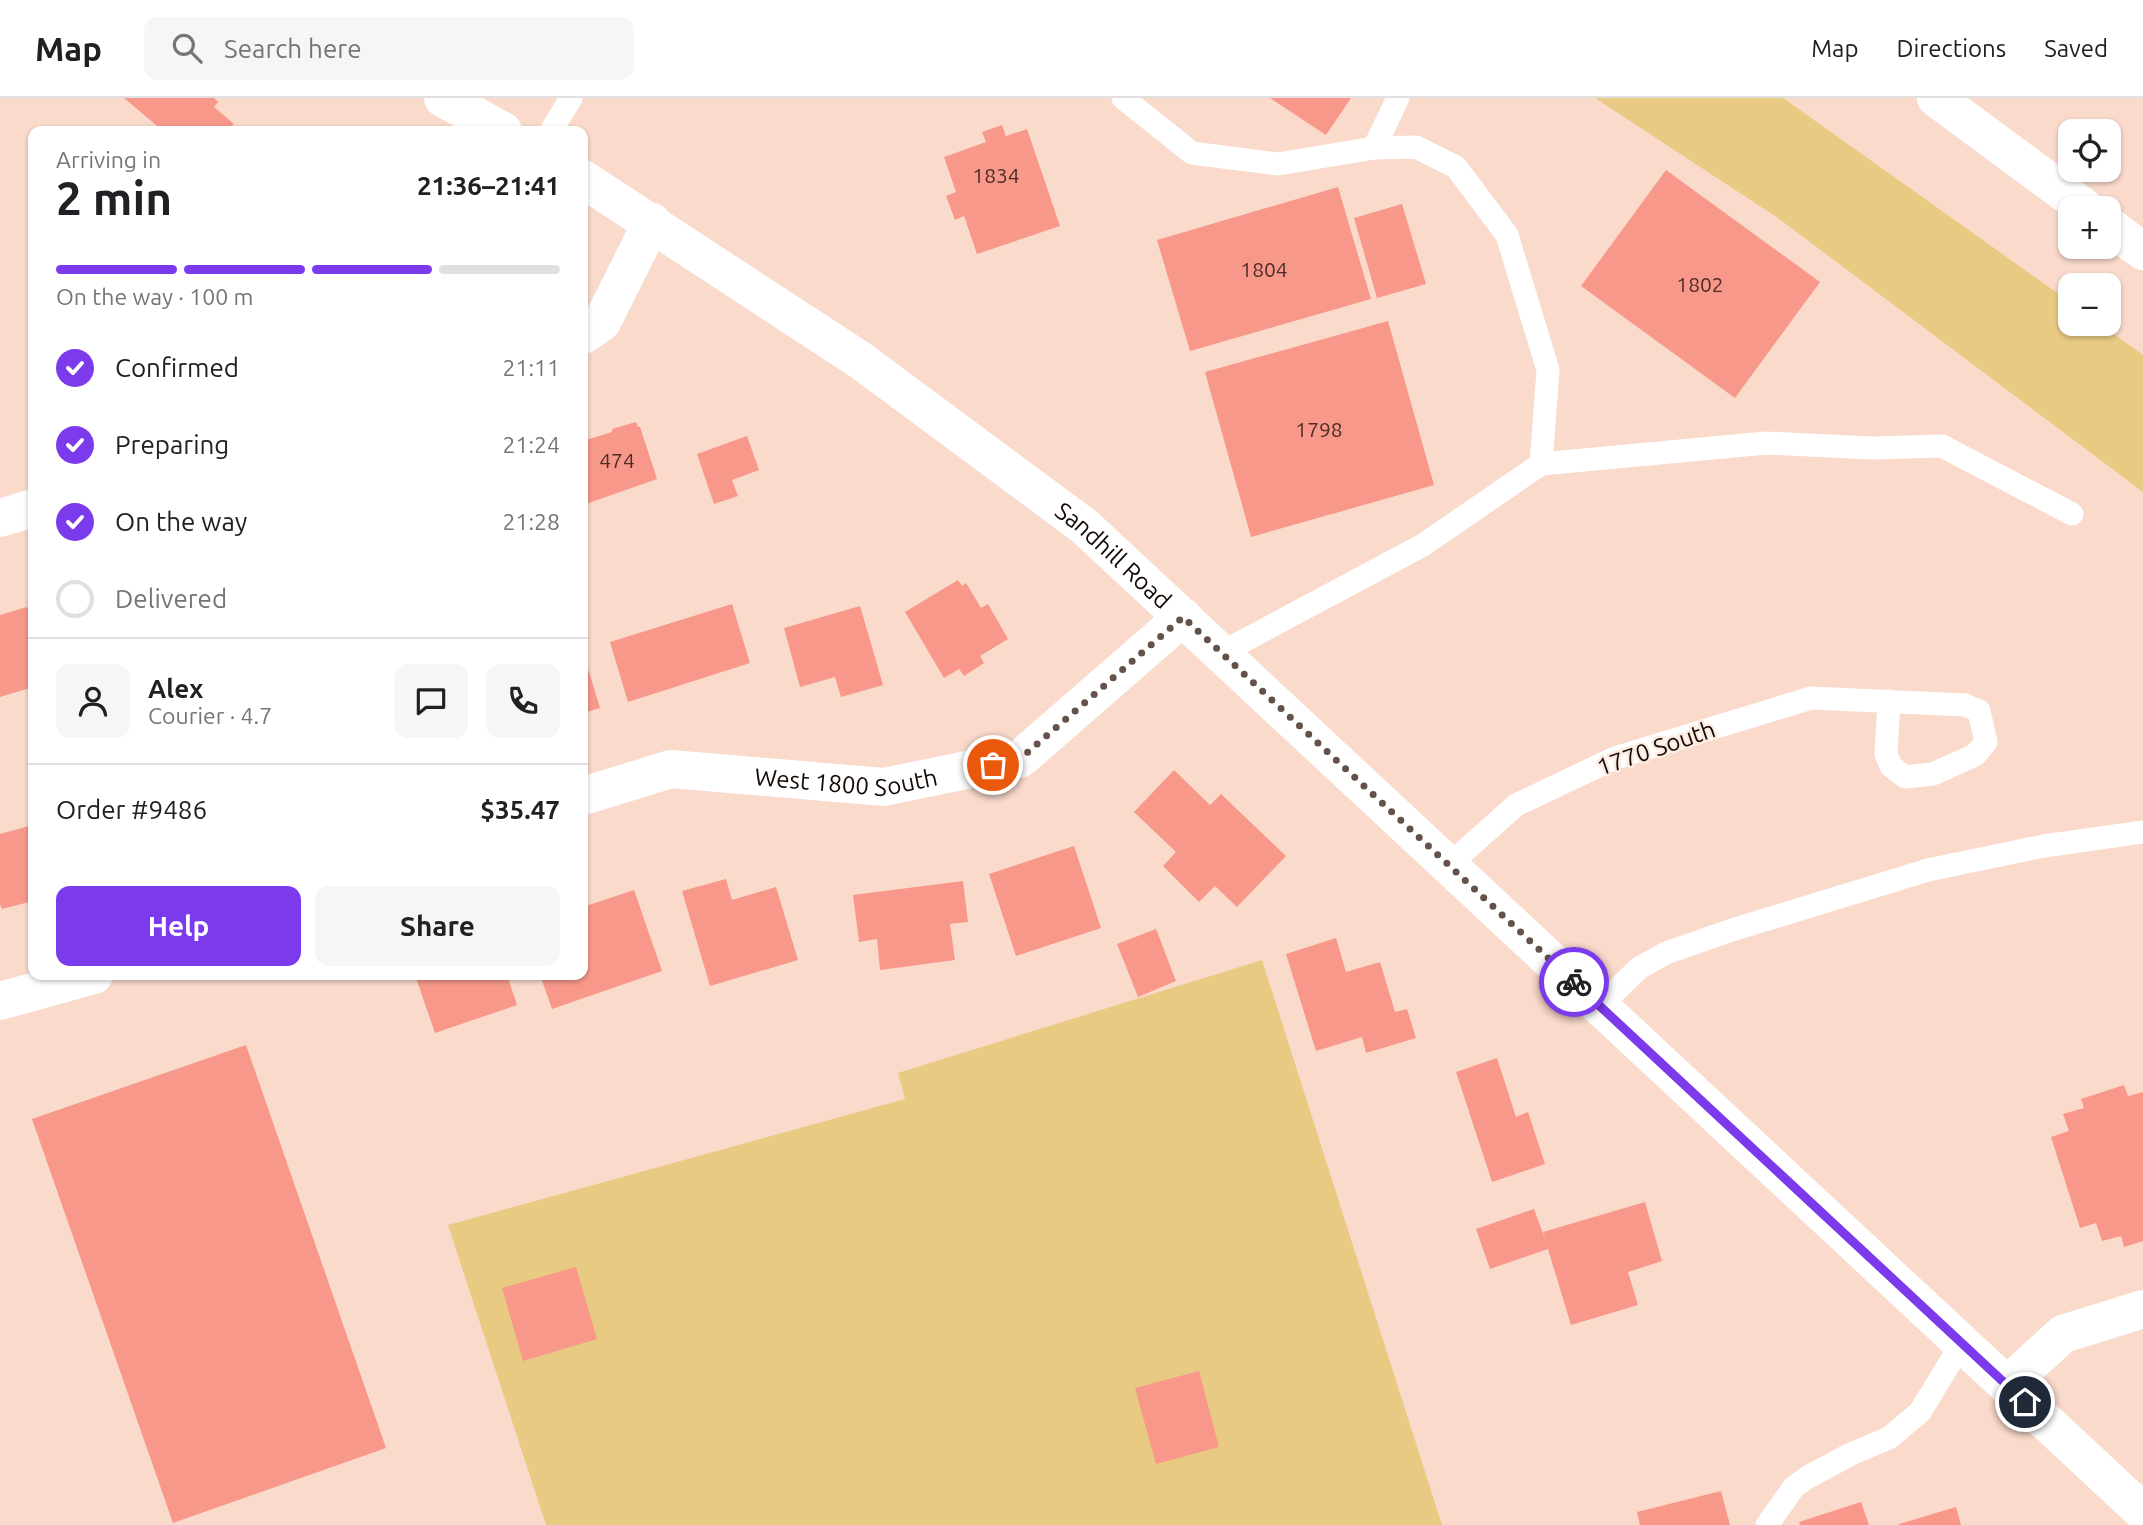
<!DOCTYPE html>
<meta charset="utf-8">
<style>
body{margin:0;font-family:Ubuntu,sans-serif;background:#f6f6f6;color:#202124;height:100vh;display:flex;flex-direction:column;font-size:26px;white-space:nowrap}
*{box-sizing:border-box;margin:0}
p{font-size:23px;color:#757577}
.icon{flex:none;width:38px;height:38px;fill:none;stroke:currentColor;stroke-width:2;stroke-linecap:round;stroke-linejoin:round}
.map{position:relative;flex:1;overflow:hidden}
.drawer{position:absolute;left:28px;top:28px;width:560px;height:854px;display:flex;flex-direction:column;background:#fff;border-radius:14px;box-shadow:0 2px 5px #0004}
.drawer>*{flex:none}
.buttons{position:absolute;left:2058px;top:21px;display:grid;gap:14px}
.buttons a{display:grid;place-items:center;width:63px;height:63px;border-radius:14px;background:#fff;box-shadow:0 2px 5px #0004;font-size:35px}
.pin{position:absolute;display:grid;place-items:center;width:60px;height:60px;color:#fff;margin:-30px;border:4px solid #fff;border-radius:50%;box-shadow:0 2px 7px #0007}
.courier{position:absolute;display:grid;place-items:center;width:70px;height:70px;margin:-35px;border:5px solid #7c3aed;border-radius:50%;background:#fff;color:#222;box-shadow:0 2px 9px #0007}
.head em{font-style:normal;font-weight:700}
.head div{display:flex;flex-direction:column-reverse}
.head{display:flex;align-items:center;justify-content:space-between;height:119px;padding:0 28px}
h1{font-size:46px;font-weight:700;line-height:52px}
.bar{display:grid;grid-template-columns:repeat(4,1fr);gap:10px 7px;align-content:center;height:84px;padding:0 28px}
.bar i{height:9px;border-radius:5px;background:#e0e0e0}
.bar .active{background:#7c3aed}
.bar p{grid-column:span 4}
.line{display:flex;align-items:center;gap:18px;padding:0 28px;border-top:2px solid #e0e0e0}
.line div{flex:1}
.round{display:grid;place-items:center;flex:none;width:74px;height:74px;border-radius:14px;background:#f6f6f6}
ol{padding:0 28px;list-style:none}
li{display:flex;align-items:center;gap:21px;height:77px}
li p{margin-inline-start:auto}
li .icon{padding:7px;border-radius:50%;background:#7c3aed;color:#fff;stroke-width:4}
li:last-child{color:#757577}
li i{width:38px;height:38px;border:4px solid #e0e0e0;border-radius:50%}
.action{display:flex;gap:14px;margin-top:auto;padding:14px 28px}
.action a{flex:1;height:80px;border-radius:14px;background:#7c3aed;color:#fff;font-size:28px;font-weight:700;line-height:80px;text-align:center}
.action a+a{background:#f6f6f6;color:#202124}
header{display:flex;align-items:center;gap:42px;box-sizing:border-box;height:98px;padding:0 35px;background:#fff;border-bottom:2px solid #e0e0e0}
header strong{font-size:33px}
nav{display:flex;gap:38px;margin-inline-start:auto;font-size:24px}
.search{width:490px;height:63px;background:#f6f6f6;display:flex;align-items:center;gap:18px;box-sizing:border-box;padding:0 24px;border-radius:14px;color:#757577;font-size:26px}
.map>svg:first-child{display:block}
.green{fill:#e9ca82}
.building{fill:#f8988a}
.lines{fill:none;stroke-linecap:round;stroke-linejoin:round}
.service{stroke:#fff;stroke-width:23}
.minor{stroke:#fff;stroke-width:38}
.tertiary{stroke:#fff;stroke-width:38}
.motorway{stroke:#fff;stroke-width:38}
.done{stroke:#64524a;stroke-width:7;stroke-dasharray:0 12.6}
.route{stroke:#7c3aed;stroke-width:9}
.labels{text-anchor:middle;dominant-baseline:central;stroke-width:5;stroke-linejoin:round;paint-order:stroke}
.number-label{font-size:21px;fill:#4c2d26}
.street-label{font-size:24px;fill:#130905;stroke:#fdeae1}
</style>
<header>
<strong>Map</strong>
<div class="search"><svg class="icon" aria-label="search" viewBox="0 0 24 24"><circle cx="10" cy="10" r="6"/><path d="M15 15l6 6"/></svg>Search here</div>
<nav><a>Map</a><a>Directions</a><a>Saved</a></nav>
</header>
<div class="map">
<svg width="2143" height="1427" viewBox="0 0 2143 1427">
<rect width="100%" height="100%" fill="#f9dacb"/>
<g class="green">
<path d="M1595 0H1783L2070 204V226H2100L2143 257V394L1778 120Z"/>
<path d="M1262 862 1442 1427H546L448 1127 905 1001 898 975Z"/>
</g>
<g class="building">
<path d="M124 0H214L218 4 214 9 234 26 227 33H163Z"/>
<path d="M1270 0H1351L1326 37Z"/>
<path d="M1002 27 1006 38 1027 31 1060 128 977 156 964 118 955 122 946 98 956 94 944 59 986 44 982 34Z"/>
<path d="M1666 72 1820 184 1735 300 1581 188Z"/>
<path d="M1338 89 1371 201 1190 253 1157 142Z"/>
<path d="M1402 106 1426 186 1377 200 1354 120Z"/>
<path d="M1388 223 1434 387 1251 439 1205 274Z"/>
<path d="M636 324 638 329H640L657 381 583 407V343L612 334V331Z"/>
<path d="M747 338 759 372 732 382 738 398 714 406 697 356Z"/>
<path d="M958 482 962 488 966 485 981 510 988 506 1008 541 980 558 984 565 964 578 959 571 944 580 905 514Z"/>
<path d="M732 506 750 565 628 604 610 544Z"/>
<path d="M860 508 883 587 841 599 835 579 800 589 784 530Z"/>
<path d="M27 509 29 516 33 515V589L0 599V517Z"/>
<path d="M583 554 600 610 583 615Z"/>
<path d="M1174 672 1210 707 1221 696 1286 758 1237 809 1215 788 1199 804 1163 768 1176 754 1134 714Z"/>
<path d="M33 727V803L2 811 0 806V736Z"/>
<path d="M1074 748 1101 830 1016 858 989 776Z"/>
<path d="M726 781 732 802 776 789 798 862 710 888 682 793Z"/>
<path d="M963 783 968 824 950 826 955 862 880 872 877 841 859 844 853 797Z"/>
<path d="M634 792 662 873 552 911 540 877H583V809Z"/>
<path d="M1156 831 1176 883 1138 899 1117 846Z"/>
<path d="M1336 840 1346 874 1380 864 1395 914 1407 911 1416 940 1366 955 1362 939 1316 953 1286 856Z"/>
<path d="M415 877H507L517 907 435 935Z"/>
<path d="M246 947 386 1350 173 1425 32 1021Z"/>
<path d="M1497 960 1516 1019 1528 1014 1545 1066 1492 1084 1456 974Z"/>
<path d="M2124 987 2128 998 2143 994V1143L2124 1149 2121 1138 2102 1143 2096 1125 2080 1130 2051 1039 2069 1033 2063 1016 2084 1010 2081 1001Z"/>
<path d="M1645 1104 1662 1163 1628 1174 1638 1207 1571 1227 1548 1151 1490 1171 1476 1131 1534 1111 1546 1144 1543 1134Z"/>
<path d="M576 1169 597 1241 523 1263 502 1190Z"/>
<path d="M1199 1273 1219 1349 1156 1366 1135 1290Z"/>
<path d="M1721 1393 1730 1427H1640L1637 1414Z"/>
<path d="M1861 1404 1869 1427H1800L1799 1424Z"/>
<path d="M1956 1409 1961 1427H1899V1426Z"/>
</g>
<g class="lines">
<g class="service">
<path d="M1123 0 1192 55 1278 66 1374 50 1416 49 1456 69 1507 137 1548 272 1541 366 1423 447 1221 555"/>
<path d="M551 33 571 0"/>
<path d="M1374 50 1398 0"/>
<path d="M1541 366 1766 345 1872 350 1942 348 2072 416"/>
<path d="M1449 767 1516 707 1615 660 1811 600 1965 607 1979 613 1986 644 1975 657 1933 676 1905 679 1891 668 1886 656 1889 603"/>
<path d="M1600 908 1639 870 1666 855 1732 832 1928 772 2044 748 2143 734"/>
<path d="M1767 1427 1794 1389 1808 1379 1851 1356 1889 1340 1920 1314 1962 1245"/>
</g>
<g class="minor">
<path d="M583 237 602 224 652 124"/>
<path d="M0 420 33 410"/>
<path id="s1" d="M583 698 671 671 884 689 1020 661 1183 519"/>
<path d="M0 903 94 877"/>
<path d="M2007 1287 2063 1236 2143 1211"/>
</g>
<g class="tertiary">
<path d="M443 0 503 33"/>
<path id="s2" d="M583 81 860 262 1084 428 2143 1414"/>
</g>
<g class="motorway">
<path d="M1936 0 2085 110"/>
<path d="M2109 128 2143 153"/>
</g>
</g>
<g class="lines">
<path class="done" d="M993 667 1020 661 1183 519 1574 884"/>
<path class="route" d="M1574 884 2025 1304"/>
</g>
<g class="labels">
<g class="number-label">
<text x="996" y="77">1834</text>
<text x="1264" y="171">1804</text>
<text x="1700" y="186">1802</text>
<text x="1319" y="331">1798</text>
<text x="617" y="362">474</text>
</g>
<g class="street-label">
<text stroke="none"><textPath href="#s2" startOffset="651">Sandhill Road</textPath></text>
<text transform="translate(1656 650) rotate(-19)">1770 South</text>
<text stroke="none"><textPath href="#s1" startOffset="268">West 1800 South</textPath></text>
</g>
</g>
</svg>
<div class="buttons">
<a><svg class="icon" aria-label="locate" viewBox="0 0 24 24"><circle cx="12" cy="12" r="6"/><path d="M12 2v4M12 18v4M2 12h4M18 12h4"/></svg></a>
<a>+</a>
<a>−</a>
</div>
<div class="pin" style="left:993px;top:667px;background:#ea580c"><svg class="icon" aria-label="bag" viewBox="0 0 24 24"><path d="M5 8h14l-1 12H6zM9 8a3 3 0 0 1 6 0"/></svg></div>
<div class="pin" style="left:2025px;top:1304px;background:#1f2937"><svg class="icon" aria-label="home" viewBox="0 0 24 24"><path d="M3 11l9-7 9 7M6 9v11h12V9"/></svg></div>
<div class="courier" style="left:1574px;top:884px"><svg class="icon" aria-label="bike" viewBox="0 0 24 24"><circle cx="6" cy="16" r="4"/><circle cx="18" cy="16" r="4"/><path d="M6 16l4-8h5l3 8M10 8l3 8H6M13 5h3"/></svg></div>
<section class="drawer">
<div class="head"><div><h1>2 min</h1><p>Arriving in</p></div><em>21:36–21:41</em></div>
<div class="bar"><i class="active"></i><i class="active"></i><i class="active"></i><i></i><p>On the way · 100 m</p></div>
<ol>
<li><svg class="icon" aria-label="check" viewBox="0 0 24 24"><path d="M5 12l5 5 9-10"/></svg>Confirmed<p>21:11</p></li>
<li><svg class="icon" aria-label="check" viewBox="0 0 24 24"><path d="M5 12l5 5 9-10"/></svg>Preparing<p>21:24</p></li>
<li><svg class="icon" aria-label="check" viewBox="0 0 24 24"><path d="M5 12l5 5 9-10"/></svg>On the way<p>21:28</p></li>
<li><i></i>Delivered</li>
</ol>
<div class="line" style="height:126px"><a class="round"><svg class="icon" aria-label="person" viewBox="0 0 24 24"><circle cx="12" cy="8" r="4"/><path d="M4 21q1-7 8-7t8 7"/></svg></a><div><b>Alex</b><p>Courier · 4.7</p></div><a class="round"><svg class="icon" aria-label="chat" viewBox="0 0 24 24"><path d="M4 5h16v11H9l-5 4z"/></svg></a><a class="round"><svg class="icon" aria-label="phone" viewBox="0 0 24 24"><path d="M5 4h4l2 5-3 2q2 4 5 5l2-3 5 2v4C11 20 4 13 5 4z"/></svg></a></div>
<div class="line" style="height:91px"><div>Order #9486</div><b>$35.47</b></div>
<div class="action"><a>Help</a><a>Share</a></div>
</section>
</div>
